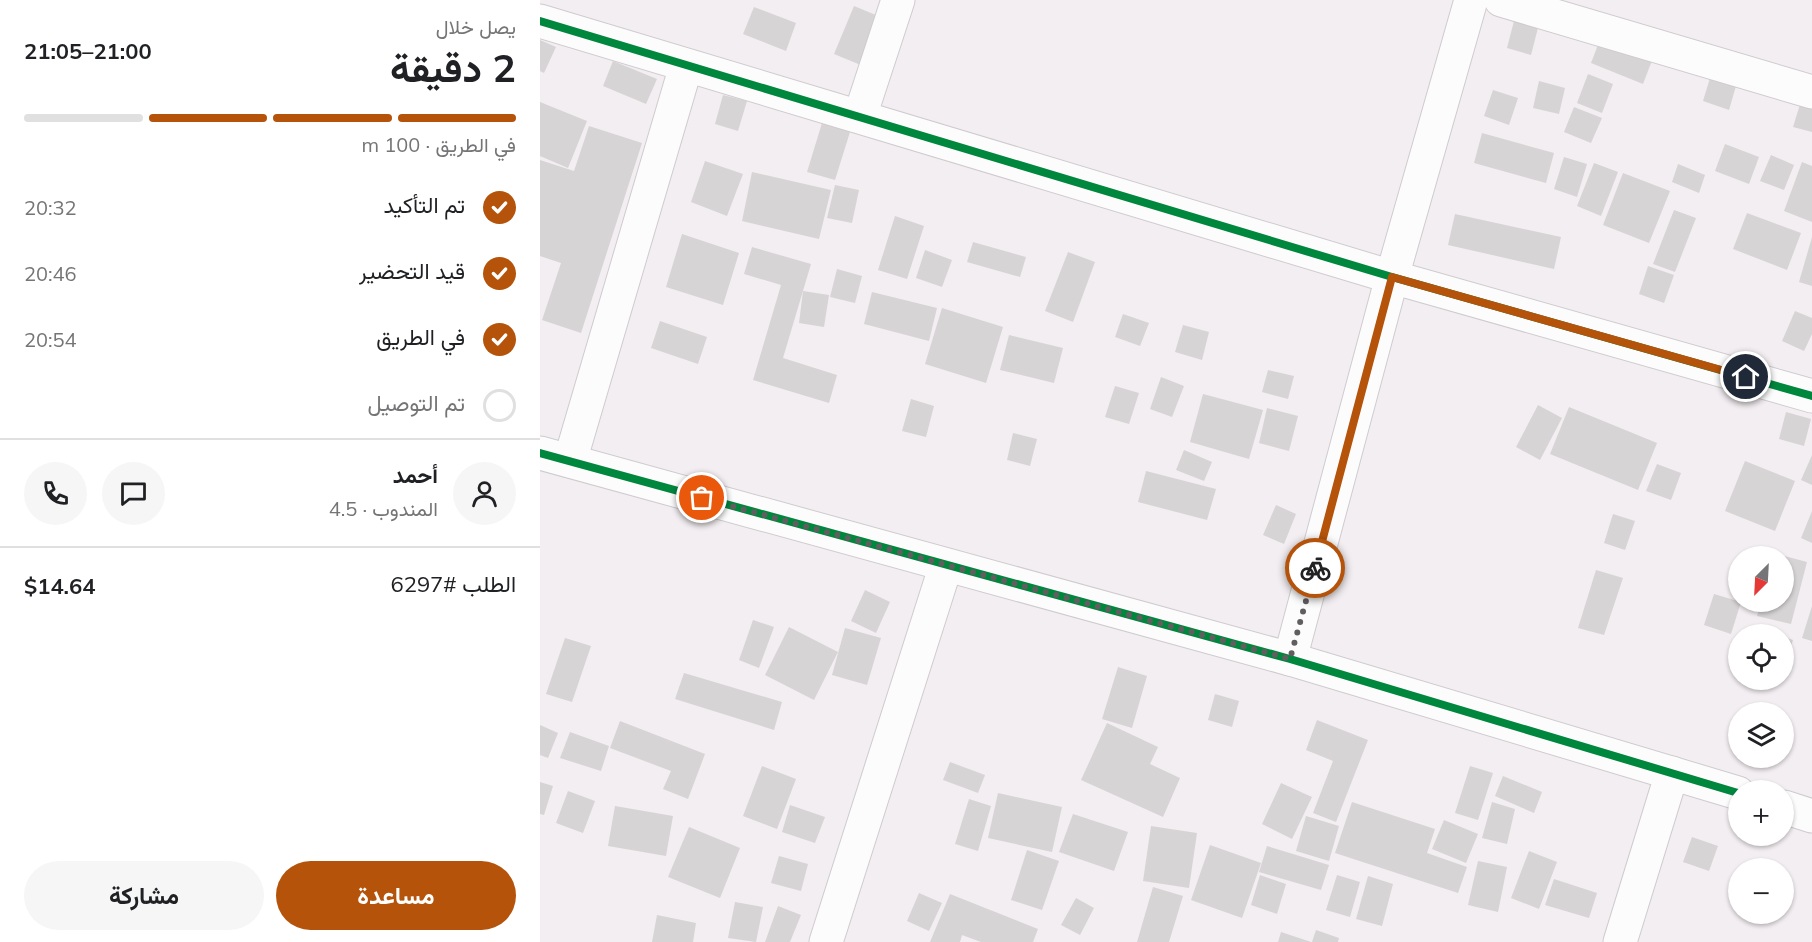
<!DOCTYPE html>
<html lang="ar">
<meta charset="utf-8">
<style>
body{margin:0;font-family:Mulish,Vazirmatn,sans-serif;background:#f6f6f6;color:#202124;direction:rtl;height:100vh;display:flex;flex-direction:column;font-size:22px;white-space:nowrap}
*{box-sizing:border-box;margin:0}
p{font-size:20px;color:#757577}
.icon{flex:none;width:33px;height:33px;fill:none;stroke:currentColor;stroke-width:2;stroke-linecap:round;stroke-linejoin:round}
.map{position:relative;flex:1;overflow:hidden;direction:ltr}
.drawer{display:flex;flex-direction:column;background:#fff;width:540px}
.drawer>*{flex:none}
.needle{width:39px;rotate:204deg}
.fabs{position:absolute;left:1188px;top:546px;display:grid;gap:12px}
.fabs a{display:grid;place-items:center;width:66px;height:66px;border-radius:50%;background:#fff;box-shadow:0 2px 4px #0004;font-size:30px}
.pin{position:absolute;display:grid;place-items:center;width:51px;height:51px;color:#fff;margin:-26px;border:3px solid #fff;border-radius:50%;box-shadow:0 2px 6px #0007}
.courier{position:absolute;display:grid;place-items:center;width:60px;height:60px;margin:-30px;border:4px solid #b45309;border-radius:50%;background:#fff;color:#222;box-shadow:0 2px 8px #0007}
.summary em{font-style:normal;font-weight:700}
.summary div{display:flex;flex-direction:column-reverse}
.summary{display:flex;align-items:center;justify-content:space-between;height:102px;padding:0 24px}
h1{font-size:39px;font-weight:700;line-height:45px}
.bar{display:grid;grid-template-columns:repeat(4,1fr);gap:9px 6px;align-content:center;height:72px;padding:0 24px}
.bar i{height:8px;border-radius:4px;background:#e0e0e0}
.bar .selected{background:#b45309}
.bar p{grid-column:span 4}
.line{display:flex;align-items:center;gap:15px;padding:0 24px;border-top:2px solid #e0e0e0}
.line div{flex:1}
.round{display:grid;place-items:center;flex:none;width:63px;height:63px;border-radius:32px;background:#f6f6f6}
ol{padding:0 24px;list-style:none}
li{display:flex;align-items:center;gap:18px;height:66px}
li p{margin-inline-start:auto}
li .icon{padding:6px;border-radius:50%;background:#b45309;color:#fff;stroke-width:4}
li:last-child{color:#757577}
li i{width:33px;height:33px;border:3px solid #e0e0e0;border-radius:50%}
.primary-button{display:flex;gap:12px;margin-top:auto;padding:12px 24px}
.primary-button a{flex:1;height:69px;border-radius:36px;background:#b45309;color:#fff;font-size:24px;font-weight:700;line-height:69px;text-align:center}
.primary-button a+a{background:#f6f6f6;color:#202124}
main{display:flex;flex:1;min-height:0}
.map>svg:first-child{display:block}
.building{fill:#d7d4d6}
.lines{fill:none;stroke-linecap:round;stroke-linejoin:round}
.minor-casing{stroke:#cfcbce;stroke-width:35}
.minor{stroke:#fdfcfd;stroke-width:33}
.cycleway-casing{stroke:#fffbfd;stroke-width:11}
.cycleway{stroke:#00873e;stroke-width:8}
.done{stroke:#615e60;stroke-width:6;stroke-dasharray:0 10.8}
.route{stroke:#b45309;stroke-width:8}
</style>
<main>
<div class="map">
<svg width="1272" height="942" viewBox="0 0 1272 942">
<rect width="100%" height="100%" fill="#f3eef1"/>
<g class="building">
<path d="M314 6 348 20 328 68 294 54Z"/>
<path d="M214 7 256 23 246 51 203 34Z"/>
<path d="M975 17 999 24 991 55 967 48Z"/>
<path d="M1061 37 1113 58 1103 84 1051 63Z"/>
<path d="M0 40 16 47 4 73 0 71Z"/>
<path d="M73 61 117 79 106 104 63 86Z"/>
<path d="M1048 74 1073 84 1062 113 1037 103Z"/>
<path d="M1170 78 1196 86 1189 110 1163 101Z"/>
<path d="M999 81 1025 88 1019 114 993 108Z"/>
<path d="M953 90 978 98 969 125 944 116Z"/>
<path d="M183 95 207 101 198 131 175 124Z"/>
<path d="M1261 101 1272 105V132L1253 127Z"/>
<path d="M0 102 47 121 28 168 0 156Z"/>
<path d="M1034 107 1062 118 1051 143 1024 132Z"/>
<path d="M282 123 310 132 295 180 267 172Z"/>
<path d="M49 126 102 143 41 333 2 320 21 263 0 256V160L34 171Z"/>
<path d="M942 133 1014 153 1006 183 934 163Z"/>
<path d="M1185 144 1219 157 1209 184 1175 171Z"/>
<path d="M1231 155 1254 165 1244 190 1220 181Z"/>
<path d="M1024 157 1047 164 1037 197 1014 189Z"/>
<path d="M165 161 203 174 187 216 151 202Z"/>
<path d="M1262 162 1272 166V222L1244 211Z"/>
<path d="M1054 163 1078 172 1061 216 1037 206Z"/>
<path d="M1138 164 1165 175 1159 193 1132 182Z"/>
<path d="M212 172 291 190 279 239 202 221Z"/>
<path d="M1083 173 1130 191 1109 243 1063 225Z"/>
<path d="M295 185 319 190 312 223 287 218Z"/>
<path d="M1134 210 1156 218 1135 272 1113 264Z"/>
<path d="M1207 213 1261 233 1247 270 1193 249Z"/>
<path d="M915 214 1021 237 1014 269 908 245Z"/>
<path d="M355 216 384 226 367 279 338 270Z"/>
<path d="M142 234 199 253 183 305 126 287Z"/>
<path d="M1272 237V286L1259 282Z"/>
<path d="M433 242 486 257 480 277 427 262Z"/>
<path d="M212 247 271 264 243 358 297 375 289 403 213 380 241 285 204 274Z"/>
<path d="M385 250 412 260 402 287 376 278Z"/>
<path d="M528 252 555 262 533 322 505 311Z"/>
<path d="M1108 266 1134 275 1124 303 1099 294Z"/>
<path d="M297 269 322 276 315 303 290 297Z"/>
<path d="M263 291 289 295 284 327 259 323Z"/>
<path d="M332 292 397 308 389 341 324 324Z"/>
<path d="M402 308 463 327 446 383 385 364Z"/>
<path d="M1255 311 1272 318V334L1264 351 1242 341Z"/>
<path d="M583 314 609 323 600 346 575 337Z"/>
<path d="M120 321 167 337 158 364 111 348Z"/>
<path d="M643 325 669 332 662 360 635 352Z"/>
<path d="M469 335 523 348 514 383 460 370Z"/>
<path d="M728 370 754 376 748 399 722 392Z"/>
<path d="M621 377 644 386 632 417 610 409Z"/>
<path d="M575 386 599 393 589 424 565 417Z"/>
<path d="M663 394 723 410 709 459 650 442Z"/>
<path d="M371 399 394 406 386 437 362 431Z"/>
<path d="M998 405 1022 418 1000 460 976 447Z"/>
<path d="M1029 407 1117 443 1098 490 1010 454Z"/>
<path d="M727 408 758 416 749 451 719 443Z"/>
<path d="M1246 412 1271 419 1264 446 1239 439Z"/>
<path d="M473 433 497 439 490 466 467 460Z"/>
<path d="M644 450 672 462 664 481 636 470Z"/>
<path d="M1272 455V485L1261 480Z"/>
<path d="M1205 461 1255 481 1235 531 1185 511Z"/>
<path d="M1117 464 1141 473 1131 500 1106 491Z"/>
<path d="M606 471 676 489 667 520 598 502Z"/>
<path d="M736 505 756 514 744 544 723 535Z"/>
<path d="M1272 511V543L1261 538Z"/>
<path d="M1073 514 1095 521 1085 550 1064 543Z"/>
<path d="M1233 553 1267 562 1251 624 1217 616 1221 602H1244V556H1232Z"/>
<path d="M1056 570 1083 578 1064 635 1038 628Z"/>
<path d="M325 590 350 602 336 633 311 621Z"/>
<path d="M1174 594 1201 602 1191 634 1164 625Z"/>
<path d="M1272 606V641L1262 638Z"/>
<path d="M213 620 234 627 219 668 199 660Z"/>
<path d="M249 627 298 652 274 700 225 675Z"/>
<path d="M305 628 341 638 327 685 292 675Z"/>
<path d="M1244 637 1253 640 1244 671Z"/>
<path d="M25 638 51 646 32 702 6 694Z"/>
<path d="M578 667 607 676 592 728 562 719Z"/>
<path d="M144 673 242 702 234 730 135 699Z"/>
<path d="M675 694 699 701 692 727 668 720Z"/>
<path d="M777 720 828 740 796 822 773 813 793 761 766 750Z"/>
<path d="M80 721 165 754 148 799 123 789 131 771 70 748Z"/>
<path d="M567 723 618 747 610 764 640 778 623 817 541 780Z"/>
<path d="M0 725 18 733 8 758 0 755Z"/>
<path d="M30 732 69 746 61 771 20 758Z"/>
<path d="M410 762 445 775 438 793 403 780Z"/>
<path d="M222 766 256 779 237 829 203 816Z"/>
<path d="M930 766 953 773 938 820 915 813Z"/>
<path d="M963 776 1002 792 994 813 955 796Z"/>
<path d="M0 782 13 786 4 815 0 814Z"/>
<path d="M741 783 772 797 752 839 722 824Z"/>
<path d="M28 791 55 801 43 833 16 823Z"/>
<path d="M458 793 522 807 512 852 448 838Z"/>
<path d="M429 799 451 806 438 851 415 844Z"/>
<path d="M812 802 895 829 887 853 927 867 918 893 795 853Z"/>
<path d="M952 802 975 809 967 844 942 838Z"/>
<path d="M250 805 285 817 275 843 242 832Z"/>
<path d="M75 806 133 816 126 856 68 846Z"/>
<path d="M533 814 588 832 574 871 519 852Z"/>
<path d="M766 816 799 826 789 861 756 851Z"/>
<path d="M904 820 938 834 926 863 892 849Z"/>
<path d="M611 826 657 833 649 888 603 881Z"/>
<path d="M149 827 200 848 180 898 128 877Z"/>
<path d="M1152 837 1178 846 1169 871 1143 862Z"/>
<path d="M670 845 721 863 702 918 651 900Z"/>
<path d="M727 846 789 865 781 890 719 872Z"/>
<path d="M487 850 519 861 502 910 471 900Z"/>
<path d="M989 851 1017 862 999 909 971 898Z"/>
<path d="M239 856 268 864 261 891 231 883Z"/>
<path d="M938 861 967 867 958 912 928 905Z"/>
<path d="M720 875 746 884 737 914 711 905Z"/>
<path d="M797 875 820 882 810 917 786 910Z"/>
<path d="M828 876 853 884 842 926 816 919Z"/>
<path d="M1014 879 1057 893 1049 918 1005 905Z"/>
<path d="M613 887 643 896 629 942H597Z"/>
<path d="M379 893 402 903 389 931 367 921Z"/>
<path d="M410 894 498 929 493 942H441L422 935 420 942H390Z"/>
<path d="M536 898 554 908 540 935 521 925Z"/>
<path d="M195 902 223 907 216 942 188 938Z"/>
<path d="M238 906 261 915 250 942H225Z"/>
<path d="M117 915 156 923 153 942H112Z"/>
<path d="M776 930 799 938 798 942H772Z"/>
<path d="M741 932 771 942H738Z"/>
</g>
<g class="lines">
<defs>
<g id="minor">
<path d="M961 0 1272 92"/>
<path d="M0 21 852 277 1272 396"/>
<path d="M320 116 358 0"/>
<path d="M0 453 750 659 1198 793"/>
<path d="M30 461 146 66"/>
<path d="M750 659 852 277 931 0"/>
<path d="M1244 807 1272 816"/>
<path d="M286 942 406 565"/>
<path d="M1080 942 1132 773"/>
</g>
</defs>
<use href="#minor" class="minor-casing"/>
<use href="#minor" class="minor"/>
<defs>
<g id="cycleway">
<path d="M0 21 852 277 1272 396"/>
<path d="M0 453 750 659 1198 793"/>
</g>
</defs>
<use href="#cycleway" class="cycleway-casing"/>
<use href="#cycleway" class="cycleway"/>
</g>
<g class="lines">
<path class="done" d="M162 498 750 659 775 568"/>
<path class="route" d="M775 568 852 277 1206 377"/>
</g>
</svg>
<div class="fabs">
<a><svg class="needle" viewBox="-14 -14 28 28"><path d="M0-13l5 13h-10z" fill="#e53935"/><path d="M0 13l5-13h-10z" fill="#757577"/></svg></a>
<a><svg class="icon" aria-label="locate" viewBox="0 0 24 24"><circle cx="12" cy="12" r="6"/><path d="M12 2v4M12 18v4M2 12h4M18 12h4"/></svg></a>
<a><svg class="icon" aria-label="layers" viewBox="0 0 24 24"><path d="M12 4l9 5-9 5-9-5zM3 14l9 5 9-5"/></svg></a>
<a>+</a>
<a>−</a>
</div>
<div class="pin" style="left:162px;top:498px;background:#ea580c"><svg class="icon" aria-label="bag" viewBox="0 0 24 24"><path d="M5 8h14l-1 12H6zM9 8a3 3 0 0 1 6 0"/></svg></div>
<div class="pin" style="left:1206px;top:377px;background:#1f2937"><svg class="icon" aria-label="home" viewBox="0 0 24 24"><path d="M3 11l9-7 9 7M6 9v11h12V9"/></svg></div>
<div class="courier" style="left:775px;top:568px"><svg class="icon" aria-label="bike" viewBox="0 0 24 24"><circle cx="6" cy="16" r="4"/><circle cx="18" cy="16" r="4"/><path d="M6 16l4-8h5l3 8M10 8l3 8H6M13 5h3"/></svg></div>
</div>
<section class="drawer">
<div class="summary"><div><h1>2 دقيقة</h1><p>يصل خلال</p></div><em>21:00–21:05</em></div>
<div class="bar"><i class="selected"></i><i class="selected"></i><i class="selected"></i><i></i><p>في الطريق · 100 m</p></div>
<ol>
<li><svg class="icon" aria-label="check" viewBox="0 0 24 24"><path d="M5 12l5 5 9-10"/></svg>تم التأكيد<p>20:32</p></li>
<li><svg class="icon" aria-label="check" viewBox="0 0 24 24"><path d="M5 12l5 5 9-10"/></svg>قيد التحضير<p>20:46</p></li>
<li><svg class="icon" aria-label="check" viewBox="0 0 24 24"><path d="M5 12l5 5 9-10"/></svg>في الطريق<p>20:54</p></li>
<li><i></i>تم التوصيل</li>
</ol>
<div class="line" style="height:108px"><a class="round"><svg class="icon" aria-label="person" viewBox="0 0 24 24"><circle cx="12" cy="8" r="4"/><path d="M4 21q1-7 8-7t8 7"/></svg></a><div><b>أحمد</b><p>المندوب · 4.5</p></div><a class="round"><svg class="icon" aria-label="chat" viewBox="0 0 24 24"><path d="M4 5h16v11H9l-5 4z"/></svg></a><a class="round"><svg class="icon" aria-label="phone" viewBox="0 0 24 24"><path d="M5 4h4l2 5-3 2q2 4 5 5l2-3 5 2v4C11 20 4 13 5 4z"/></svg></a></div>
<div class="line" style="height:78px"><div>الطلب #6297</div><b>$14.64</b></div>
<div class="primary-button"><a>مساعدة</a><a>مشاركة</a></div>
</section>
</main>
